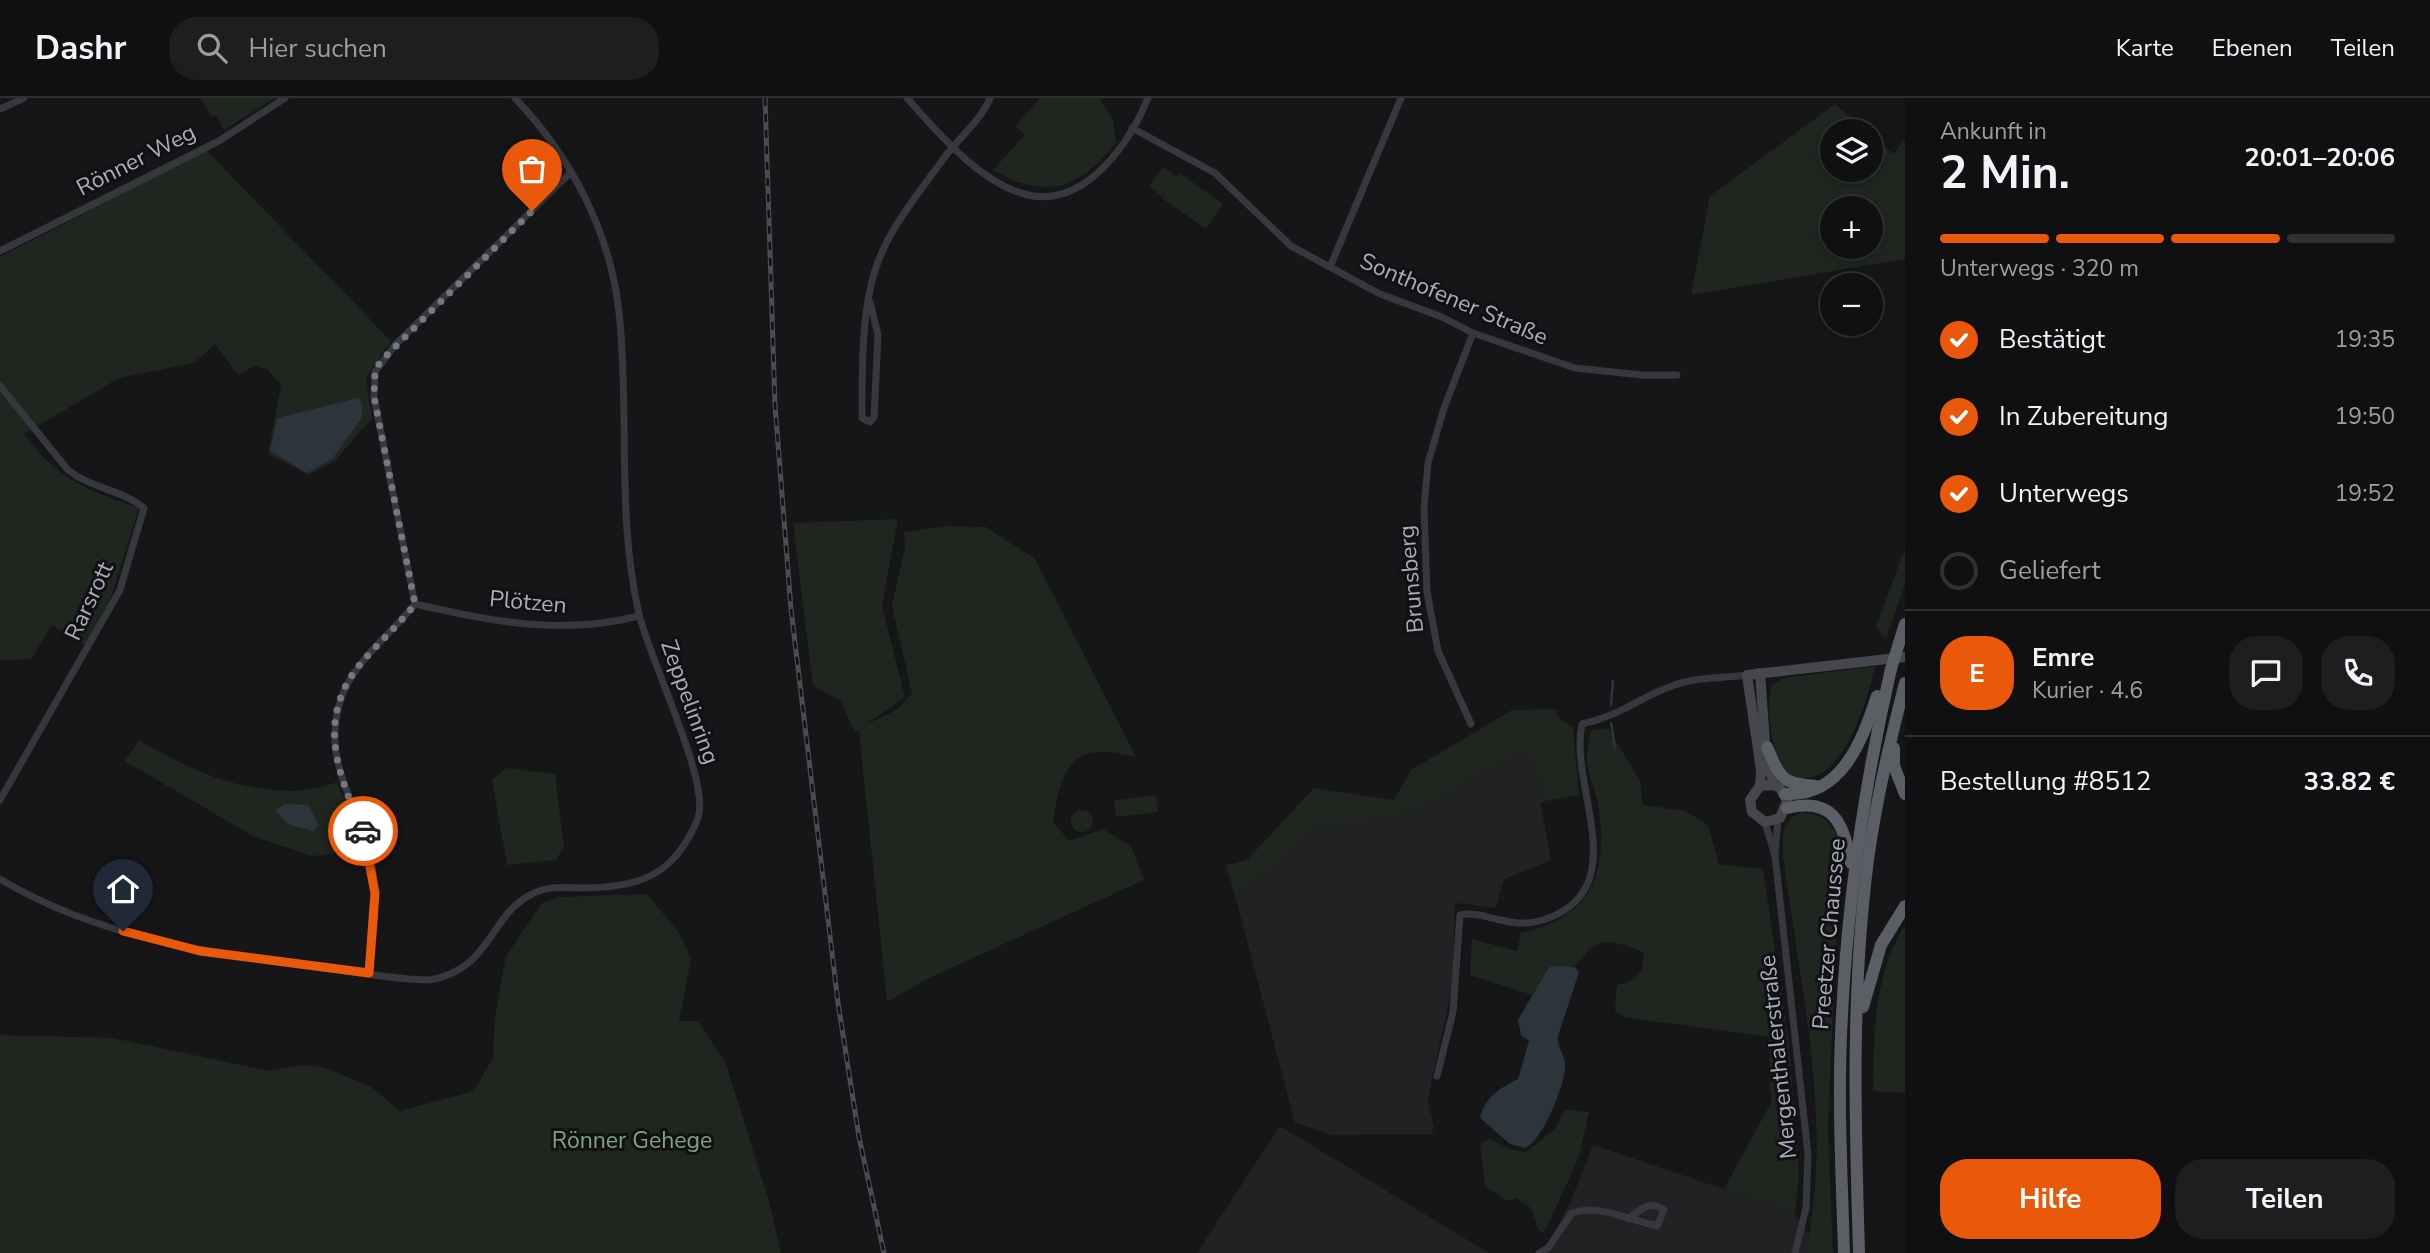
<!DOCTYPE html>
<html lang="de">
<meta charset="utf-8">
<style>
body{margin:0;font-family:"Nunito Sans",sans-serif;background:#1e1e20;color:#f1f3f6;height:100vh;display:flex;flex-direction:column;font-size:26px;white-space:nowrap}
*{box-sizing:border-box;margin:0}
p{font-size:23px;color:#9c9d9f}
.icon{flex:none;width:38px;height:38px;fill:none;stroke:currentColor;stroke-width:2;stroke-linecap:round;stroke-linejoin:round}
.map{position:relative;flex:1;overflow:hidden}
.drawer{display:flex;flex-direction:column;background:#101012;width:525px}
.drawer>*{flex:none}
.fabs{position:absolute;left:1820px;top:21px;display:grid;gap:14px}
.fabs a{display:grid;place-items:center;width:63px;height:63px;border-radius:50%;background:#101012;box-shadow:0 4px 10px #0003,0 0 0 2px #303032;font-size:35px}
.pin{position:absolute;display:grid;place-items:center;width:60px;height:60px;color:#fff;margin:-72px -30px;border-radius:50% 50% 50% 0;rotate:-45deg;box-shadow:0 0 7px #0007}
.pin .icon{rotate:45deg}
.courier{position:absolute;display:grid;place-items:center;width:70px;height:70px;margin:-35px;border:5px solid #ea580c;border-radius:50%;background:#fff;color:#222;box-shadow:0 2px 9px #0007}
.head em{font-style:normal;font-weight:700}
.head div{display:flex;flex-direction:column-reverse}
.head{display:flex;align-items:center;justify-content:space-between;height:119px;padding:0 35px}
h1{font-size:46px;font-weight:700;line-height:52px}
.bar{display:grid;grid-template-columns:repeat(4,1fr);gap:10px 7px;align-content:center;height:84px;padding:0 35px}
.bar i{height:9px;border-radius:5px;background:#303032}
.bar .selected{background:#ea580c}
.bar p{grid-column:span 4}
.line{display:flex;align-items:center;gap:18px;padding:0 35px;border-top:2px solid #303032}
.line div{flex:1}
.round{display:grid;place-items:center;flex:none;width:74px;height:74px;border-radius:28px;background:#1e1e20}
ol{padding:0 35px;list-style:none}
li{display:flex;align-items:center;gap:21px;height:77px}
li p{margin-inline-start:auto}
li .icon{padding:7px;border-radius:50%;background:#ea580c;color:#fff;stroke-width:4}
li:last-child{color:#9c9d9f}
li i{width:38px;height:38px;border:4px solid #303032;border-radius:50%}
.primary-button{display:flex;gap:14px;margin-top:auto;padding:14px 35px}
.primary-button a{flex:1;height:80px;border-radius:28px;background:#ea580c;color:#fff;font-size:28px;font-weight:700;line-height:80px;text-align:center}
.primary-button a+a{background:#1e1e20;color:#f1f3f6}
header{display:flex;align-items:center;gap:42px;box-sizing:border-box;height:98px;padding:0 35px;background:#101012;border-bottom:2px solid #303032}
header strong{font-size:33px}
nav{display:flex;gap:38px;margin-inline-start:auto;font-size:24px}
.search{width:490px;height:63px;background:#1e1e20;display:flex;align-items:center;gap:18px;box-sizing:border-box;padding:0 24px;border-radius:28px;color:#9c9d9f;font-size:26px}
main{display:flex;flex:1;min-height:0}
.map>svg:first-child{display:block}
.built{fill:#222225}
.green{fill:#1e261f;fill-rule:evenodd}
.water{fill:#2c353c}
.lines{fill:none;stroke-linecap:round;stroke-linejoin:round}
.stream{stroke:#2c353c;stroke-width:2.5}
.minor{stroke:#37383d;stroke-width:7}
.secondary{stroke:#45474d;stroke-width:10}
.trunk{stroke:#5b5e65;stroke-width:12}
.rail-casing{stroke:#4a4c52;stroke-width:5}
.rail{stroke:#111113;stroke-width:2.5;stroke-dasharray:8;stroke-linecap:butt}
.trunk-bridge{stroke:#5b5e65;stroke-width:12}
.done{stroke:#757880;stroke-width:7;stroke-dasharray:0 12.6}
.route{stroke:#ea580c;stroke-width:9}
.labels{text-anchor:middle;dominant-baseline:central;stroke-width:6;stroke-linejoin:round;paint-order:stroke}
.street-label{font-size:23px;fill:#a8adb8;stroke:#111113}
.park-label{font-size:23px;fill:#7fa381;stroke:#111113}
</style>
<header>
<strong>Dashr</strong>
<div class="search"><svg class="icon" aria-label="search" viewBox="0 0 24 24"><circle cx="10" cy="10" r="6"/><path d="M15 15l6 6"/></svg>Hier suchen</div>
<nav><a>Karte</a><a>Ebenen</a><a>Teilen</a></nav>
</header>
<main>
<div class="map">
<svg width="1905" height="1155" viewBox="0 0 1905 1155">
<rect width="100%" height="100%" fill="#161618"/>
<g class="built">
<path d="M1526 651 1538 673 1540 704 1551 762 1504 781 1496 810 1455 805 1453 886 1431 985 1428 1005 1434 1029 1431 1036 1332 1037 1295 1025 1236 801 1320 726 1376 724 1424 708Z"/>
<path d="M1280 1028 1489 1155H1197Z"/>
<path d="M1593 1047 1795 1115 1820 1155H1537L1548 1145 1570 1105Z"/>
</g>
<g class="green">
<path d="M201 0H275L224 32 216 17 211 19Z"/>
<path d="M1040 0H1099L1113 21 1116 45C1079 92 1045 102 993 72L1025 37 1016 28Z"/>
<path d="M1835 6 1867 33H1832V72H1871V37L1894 56 1905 41V161L1691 197 1710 98ZM1832 110H1871V149H1832Z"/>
<path d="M206 52 391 243 366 279 372 320 335 363 309 377 268 356 281 287 268 272 255 268 238 277 215 246 194 265 119 280 24 336C56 380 88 393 139 410L111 499 85 548 52 527 31 561 0 562V159ZM311 313 361 321 350 334 277 320Z"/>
<path d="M1163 69 1177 78 1180 75 1223 106 1206 131 1162 100 1171 87 1162 98 1149 88Z"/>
<path d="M898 421 882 508 905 599 865 627 898 611 912 595 892 508 905 449 904 434 945 428 986 429 1035 461 1136 659C1123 657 1109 653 1097 654 1062 656 1058 697 1053 723L1069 743 1103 731 1131 748 1144 782 929 880 887 904 859 632 855 634 840 602 813 588 793 425Z"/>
<path d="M1905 450V486L1886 541 1876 529Z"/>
<path d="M1875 568C1868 600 1845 682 1802 680 1796 680 1788 674 1782 672 1772 648 1765 612 1772 586L1784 580Z"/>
<path d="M1556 611 1558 619 1573 630 1579 697 1540 704 1538 673 1525 652 1424 708 1376 724 1320 726 1236 801 1226 767 1247 762 1314 690 1394 702 1411 672 1512 612Z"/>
<path d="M1608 630 1640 683 1643 707 1685 713 1708 727 1719 766 1763 771 1788 939 1799 1077 1795 1115 1724 1091 1771 1005 1769 939 1624 919 1615 913 1617 887 1630 883 1641 874 1644 854C1608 842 1599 835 1575 869H1549L1533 897 1470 877 1472 841 1517 853 1521 835C1592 821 1609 774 1598 706 1596 692 1588 678 1587 664 1586 654 1589 642 1591 632Z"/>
<path d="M139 642C194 676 272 709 337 684L358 735 362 754 311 758 253 738 125 663Z"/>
<path d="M506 670 555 676 564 749 556 762 507 767 492 682Z"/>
<path d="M1156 697 1158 714 1116 719 1114 702Z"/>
<circle cx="1082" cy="723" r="11"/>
<path d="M1800 715C1822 715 1831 724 1840 743L1828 1030 1833 1155H1805C1835 1026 1799 886 1783 757 1783 738 1781 723 1800 715Z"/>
<path d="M647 796 680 836 691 861 679 923H698L726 966 769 1103 781 1155H0V937L113 940 269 973 302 967 323 969 370 988 400 1013 474 993 493 959 495 918 506 858 542 805 560 799Z"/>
<path d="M1905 827V995L1873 993C1874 936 1873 877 1905 827Z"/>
<path d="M1565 1011 1589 1014 1579 1059 1544 1135 1538 1132 1531 1110 1516 1100 1506 1103 1485 1088 1480 1047 1490 1040 1509 1051 1526 1054 1555 1031Z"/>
</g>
<g class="water">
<path d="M359 300 363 309 361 321 332 361 307 375 270 353 277 320Z"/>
<path d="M284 706 308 707 319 727 313 733 288 726 275 713Z"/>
<path d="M1560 868 1575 869 1579 874 1558 938C1557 951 1566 957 1565 969 1564 989 1543 1042 1525 1050L1510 1046 1480 1020C1485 999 1500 990 1518 981L1529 943 1521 937 1518 922 1549 869Z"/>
</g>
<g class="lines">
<g class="stream">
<path d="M1611 607 1613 583"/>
<path d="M1611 625 1615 650"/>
</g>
<g class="minor">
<path d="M907 0C938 35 984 90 1033 98 1088 106 1130 44 1148 0"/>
<path d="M0 11 24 0"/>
<path d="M1132 30 1215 75 1291 148 1380 196 1442 219 1473 235 1575 270 1642 277H1677"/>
<path d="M0 153 219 43 285 0"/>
<path d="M1330 169 1401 0"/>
<path d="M870 204 878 237 874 319 870 324 862 320C862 272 861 208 878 164 891 128 919 95 941 64 955 43 981 23 990 0"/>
<path d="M0 288 68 372C91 390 122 392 144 410L120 492 0 702"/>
<path d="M415 506C491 523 560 538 639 518"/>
<path d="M1471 626 1438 553 1427 494 1424 409 1428 365 1444 310 1473 235"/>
<path d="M1765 724 1775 758 1808 1056 1806 1110 1795 1155"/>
<path d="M1775 757 1778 721"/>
<path d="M0 781C98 840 212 856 324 870 359 874 395 882 430 882 492 871 488 818 532 796 547 788 565 789 581 790 639 790 675 778 698 720 711 685 649 560 639 516 616 417 630 314 619 214 610 133 571 59 515 0"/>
<path d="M369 875C373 840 378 804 372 768 360 705 316 661 344 593 359 559 392 535 415 506L374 299 375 274 395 247 571 74"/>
<path d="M1437 978 1453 914 1460 817C1484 811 1508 833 1543 822 1637 792 1568 689 1582 626 1620 618 1638 600 1672 588 1695 579 1723 580 1747 577"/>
<path d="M1539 1155 1548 1150 1572 1115C1599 1106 1630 1122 1657 1128L1664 1112C1650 1101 1640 1112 1628 1121"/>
</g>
<g class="secondary">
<path d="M1760 575 1766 659 1774 687 1780 690 1787 703 1780 720 1765 724 1752 714 1750 702 1760 688 1774 687"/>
<path d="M1760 688 1761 672 1747 577 1905 559"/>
</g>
<g class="trunk">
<path d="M1899 545 1905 526"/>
<path d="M1767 649C1780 680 1782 686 1816 688"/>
<path d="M1894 650V668L1905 696"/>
<path d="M1785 696C1842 699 1862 643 1877 598"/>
<path d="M1787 710C1833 699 1844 725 1851 765"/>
<path d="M1863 909 1881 847 1905 808"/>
<path d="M1844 1155C1842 1083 1838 1010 1841 938 1846 814 1863 692 1891 571"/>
<path d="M1859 1155C1855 1024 1851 892 1868 762 1876 702 1890 644 1905 585"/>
</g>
<defs>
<path id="rail" d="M765 0 775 307 791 511 838 905 859 1039 884 1155"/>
</defs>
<use href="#rail" class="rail-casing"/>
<use href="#rail" class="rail"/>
<path class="trunk-bridge" d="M1891 571 1899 545"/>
</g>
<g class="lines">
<path class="done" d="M363 733C339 679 316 624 357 570 375 548 397 529 415 506L374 299 375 274 380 264 532 113"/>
<path class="route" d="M123 833 200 853 369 875 375 795 363 733"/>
</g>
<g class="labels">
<g class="street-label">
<text transform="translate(136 62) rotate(-27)">Rönner Weg</text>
<text transform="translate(1454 201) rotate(23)">Sonthofener Straße</text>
<text transform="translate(1411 481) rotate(-95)">Brunsberg</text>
<text transform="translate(89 503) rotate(-65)">Rarsrott</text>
<text transform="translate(528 504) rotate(5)">Plötzen</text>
<text transform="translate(690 604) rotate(70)">Zeppelinring</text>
<text transform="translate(1829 836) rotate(-85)">Preetzer Chaussee</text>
<text transform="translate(1778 959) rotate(-96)">Mergenthalerstraße</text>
</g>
<g class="park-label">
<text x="632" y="1042">Rönner Gehege</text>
</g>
</g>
</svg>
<div class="fabs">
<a><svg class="icon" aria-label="layers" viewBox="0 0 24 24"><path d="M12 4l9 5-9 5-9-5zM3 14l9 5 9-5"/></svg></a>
<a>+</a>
<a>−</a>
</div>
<div class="pin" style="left:532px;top:113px;background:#ea580c"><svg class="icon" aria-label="bag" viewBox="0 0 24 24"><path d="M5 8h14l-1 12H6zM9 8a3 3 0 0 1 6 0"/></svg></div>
<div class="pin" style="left:123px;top:833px;background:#1f2937"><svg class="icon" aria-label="home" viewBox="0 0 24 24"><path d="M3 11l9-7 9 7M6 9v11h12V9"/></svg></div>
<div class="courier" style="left:363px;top:733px"><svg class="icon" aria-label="car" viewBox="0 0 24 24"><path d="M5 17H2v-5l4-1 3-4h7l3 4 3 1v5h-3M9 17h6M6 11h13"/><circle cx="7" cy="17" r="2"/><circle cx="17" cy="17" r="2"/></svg></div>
</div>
<section class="drawer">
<div class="head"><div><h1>2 Min.</h1><p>Ankunft in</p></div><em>20:01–20:06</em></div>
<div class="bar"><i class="selected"></i><i class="selected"></i><i class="selected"></i><i></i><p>Unterwegs · 320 m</p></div>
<ol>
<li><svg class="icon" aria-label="check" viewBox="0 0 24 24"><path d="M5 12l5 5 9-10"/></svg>Bestätigt<p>19:35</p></li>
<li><svg class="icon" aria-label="check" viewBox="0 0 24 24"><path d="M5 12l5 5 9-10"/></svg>In Zubereitung<p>19:50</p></li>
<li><svg class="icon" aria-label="check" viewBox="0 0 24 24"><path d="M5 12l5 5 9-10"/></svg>Unterwegs<p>19:52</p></li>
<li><i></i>Geliefert</li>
</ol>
<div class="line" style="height:126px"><b class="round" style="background:#ea580c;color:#fff">E</b><div><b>Emre</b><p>Kurier · 4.6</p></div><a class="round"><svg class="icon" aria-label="chat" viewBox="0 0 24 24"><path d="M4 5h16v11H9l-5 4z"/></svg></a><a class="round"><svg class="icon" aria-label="phone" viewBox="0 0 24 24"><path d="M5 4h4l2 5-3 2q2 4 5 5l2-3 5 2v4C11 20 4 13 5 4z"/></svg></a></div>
<div class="line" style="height:91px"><div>Bestellung #8512</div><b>33.82 €</b></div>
<div class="primary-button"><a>Hilfe</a><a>Teilen</a></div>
</section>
</main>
